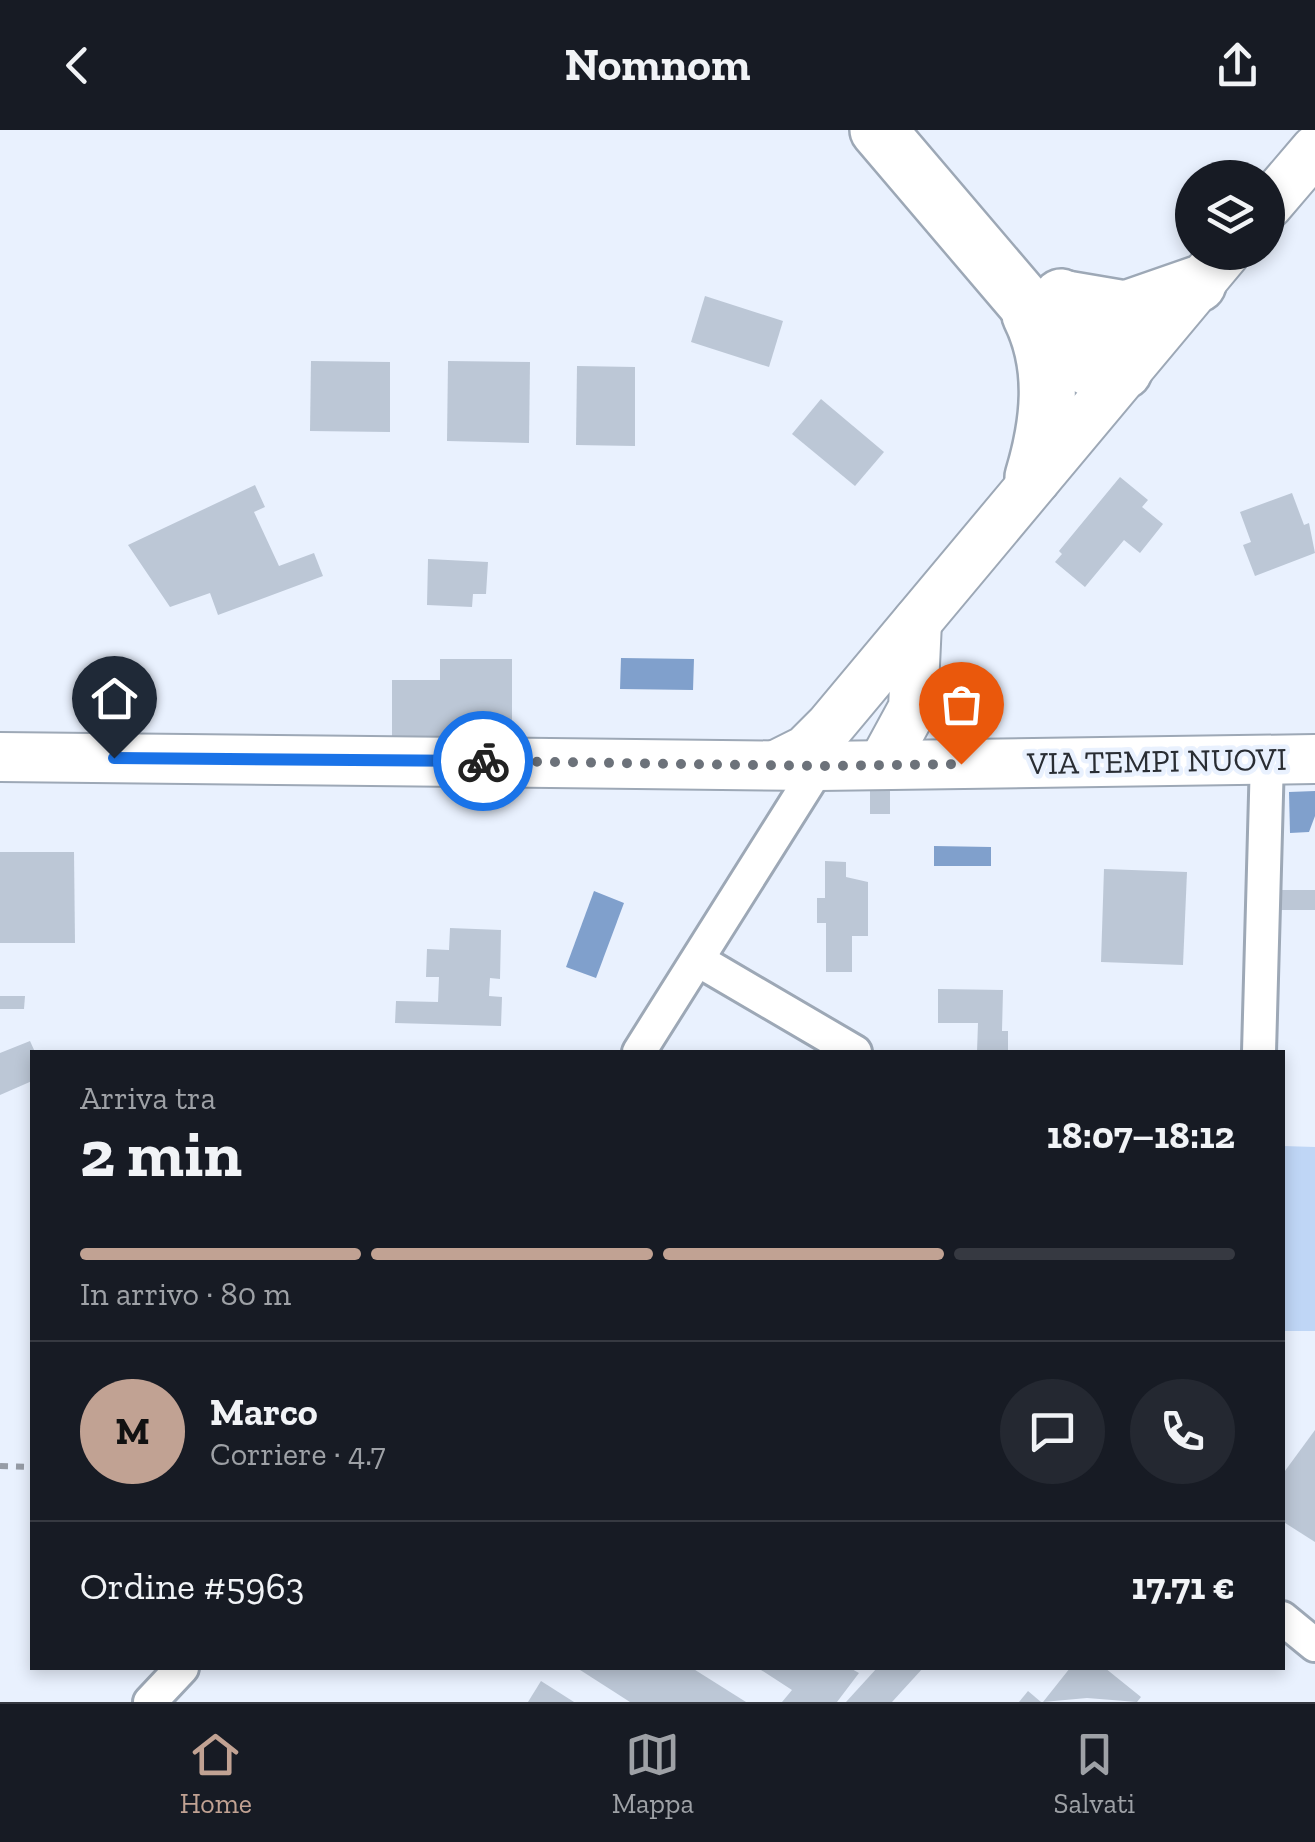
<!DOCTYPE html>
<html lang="it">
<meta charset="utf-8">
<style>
body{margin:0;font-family:"Zilla Slab",serif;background:#242831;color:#f1f3f6;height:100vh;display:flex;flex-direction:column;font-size:38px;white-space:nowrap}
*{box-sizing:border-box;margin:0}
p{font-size:32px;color:#9ea1a6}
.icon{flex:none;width:55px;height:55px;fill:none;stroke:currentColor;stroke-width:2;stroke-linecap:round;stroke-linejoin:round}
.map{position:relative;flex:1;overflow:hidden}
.side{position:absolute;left:30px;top:920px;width:1255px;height:620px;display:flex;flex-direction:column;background:#171b24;border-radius:0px;box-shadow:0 5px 15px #0003}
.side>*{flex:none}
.buttons{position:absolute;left:1175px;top:30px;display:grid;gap:20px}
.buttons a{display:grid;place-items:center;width:110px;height:110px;border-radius:50%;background:#171b24;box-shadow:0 5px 15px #0003;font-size:50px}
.pin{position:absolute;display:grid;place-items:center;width:85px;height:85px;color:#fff;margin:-102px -42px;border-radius:50% 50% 50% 0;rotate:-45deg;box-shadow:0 0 10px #0007}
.pin .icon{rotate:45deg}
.courier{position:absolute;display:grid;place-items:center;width:100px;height:100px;margin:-50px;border:8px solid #1a73e8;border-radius:50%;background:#fff;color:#222;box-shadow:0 2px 12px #0007}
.head em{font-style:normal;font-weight:700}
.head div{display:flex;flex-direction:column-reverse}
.head{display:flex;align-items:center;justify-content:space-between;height:170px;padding:0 50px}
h1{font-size:65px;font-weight:700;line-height:75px}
.bar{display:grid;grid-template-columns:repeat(4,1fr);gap:15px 10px;align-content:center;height:120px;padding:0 50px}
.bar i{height:12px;border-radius:8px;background:#363941}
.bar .selected{background:#c1a293}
.bar p{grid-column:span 4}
.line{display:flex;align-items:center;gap:25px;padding:0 50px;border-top:2px solid #363941}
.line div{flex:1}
.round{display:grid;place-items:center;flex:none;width:105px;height:105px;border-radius:52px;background:#242831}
header{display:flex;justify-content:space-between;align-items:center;height:130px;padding:0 50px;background:#171b24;font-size:45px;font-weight:700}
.dock{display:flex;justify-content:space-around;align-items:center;height:140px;border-top:2px solid #363941;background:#171b24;font-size:28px;color:#9ea1a6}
.dock a{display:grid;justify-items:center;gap:5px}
.dock .selected{color:#c1a293}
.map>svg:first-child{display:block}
.green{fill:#bfd6f6}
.water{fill:#80a0cc}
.building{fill:#bcc7d6}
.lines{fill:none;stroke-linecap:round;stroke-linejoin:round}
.street-casing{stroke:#9da8b6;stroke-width:38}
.secondary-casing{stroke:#9da8b6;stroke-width:52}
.highway-casing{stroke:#9da8b6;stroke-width:60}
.path{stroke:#969ca6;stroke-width:6;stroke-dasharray:8 8;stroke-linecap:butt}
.street{stroke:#fff;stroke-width:32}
.secondary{stroke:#fff;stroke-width:48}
.highway{stroke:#fff;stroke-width:55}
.done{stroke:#6c727a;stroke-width:10;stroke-dasharray:0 18}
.route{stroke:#1a73e8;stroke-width:12}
.labels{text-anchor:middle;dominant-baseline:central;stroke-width:9;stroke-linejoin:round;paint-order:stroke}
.street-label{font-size:32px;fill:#292d33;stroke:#e9f1fe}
</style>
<header><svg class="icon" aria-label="back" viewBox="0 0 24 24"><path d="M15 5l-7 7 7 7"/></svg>Nomnom<svg class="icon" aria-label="share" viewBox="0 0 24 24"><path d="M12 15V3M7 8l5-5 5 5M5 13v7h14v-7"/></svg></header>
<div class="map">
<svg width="1315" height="1572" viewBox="0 0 1315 1572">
<rect width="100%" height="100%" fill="#e9f1fe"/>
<path class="green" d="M1283 1016 1315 1017V1201H1283Z"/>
<g class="water">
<path d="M621 528 694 529 693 560 620 559Z"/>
<path d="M1315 661V686L1309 702 1290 703 1289 662Z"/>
<path d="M934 716 991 717V736H934Z"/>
<path d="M594 761 624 773 596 848 566 837Z"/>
</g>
<g class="building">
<path d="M705 166 783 191 769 237 691 212Z"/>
<path d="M311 231 390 232V302L310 301Z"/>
<path d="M448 231 530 232 529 313 447 311Z"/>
<path d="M577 236 635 237V316L576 315Z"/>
<path d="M821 269 884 322 855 356 792 304Z"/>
<path d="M1120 347 1148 370 1142 377 1163 394 1140 423 1124 410 1085 457 1055 432 1062 424 1059 421Z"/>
<path d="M255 355 265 377 254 382 279 436 314 423 323 446 218 485 210 463 170 477 128 415Z"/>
<path d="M1292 363 1304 395 1309 393 1315 423 1255 446 1243 415 1251 412 1240 382Z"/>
<path d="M428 429 488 432 486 464H473L472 477 427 475Z"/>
<path d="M440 529H512V609L392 608V550H440Z"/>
<path d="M890 657V684H870V658Z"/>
<path d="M0 722H74L75 813H0Z"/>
<path d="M825 731 846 732V747L868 752V806H852V842H826V793H817V768H825Z"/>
<path d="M1104 739 1187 742 1183 835 1101 832Z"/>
<rect x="1280" y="760" width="35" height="20"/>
<path d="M450 798 501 800 500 849 490 848 489 866 502 867 501 896 395 893 396 871 438 872 439 847H426L427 819 449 820Z"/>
<path d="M938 859 1003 860 1002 901H1008V922H977L978 893H938Z"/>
<path d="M0 866H25L24 879H0Z"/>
<path d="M30 911 35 922 32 951 0 965V923Z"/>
<path d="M1315 1300V1412L1282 1391V1345Z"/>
<path d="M577 1538H692L746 1572H630Z"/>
<path d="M758 1538H850L859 1543 837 1572H782L792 1560Z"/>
<path d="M877 1538H923L892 1572H846Z"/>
<path d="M1070 1538H1105L1141 1567 1137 1572 1087 1568 1043 1572Z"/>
<path d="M541 1551 574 1572H528Z"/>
<path d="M1028 1561 1041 1572H1019Z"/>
</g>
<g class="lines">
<defs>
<g id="street">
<path d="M698 830 855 922"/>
<path d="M639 922 819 636"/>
<path d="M1259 922 1267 629"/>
<path d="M1282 1488 1315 1515"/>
<path d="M150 1572 182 1538"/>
</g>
<g id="secondary">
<path d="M1268 75 1315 20"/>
<path d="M0 627 819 636 1315 629"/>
<path d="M776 635 806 620 830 596 1226 122"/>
<path d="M882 635 913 578 917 492"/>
</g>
<g id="highway">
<path d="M878 0 1073 229 1097 242 1124 241C1115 199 1099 186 1061 167"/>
<path d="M1067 169 1126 179 1198 154"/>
<path d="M1030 185C1056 237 1049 294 1033 347"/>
</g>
</defs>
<use href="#street" class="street-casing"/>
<use href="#secondary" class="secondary-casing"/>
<use href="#highway" class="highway-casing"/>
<path class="path" d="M0 1336 32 1337"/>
<use href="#street" class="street"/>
<use href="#secondary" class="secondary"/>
<use href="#highway" class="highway"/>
</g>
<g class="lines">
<path class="done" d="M483 631 819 636 961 634"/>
<path class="route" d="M114 628 483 631"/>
</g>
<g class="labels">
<g class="street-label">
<text transform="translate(1157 631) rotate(-1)">VIA TEMPI NUOVI</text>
</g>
</g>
</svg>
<div class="buttons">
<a><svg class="icon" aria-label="layers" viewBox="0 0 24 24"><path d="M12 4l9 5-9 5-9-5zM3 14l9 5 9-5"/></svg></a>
</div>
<div class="pin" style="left:961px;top:634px;background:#ea580c"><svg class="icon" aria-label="bag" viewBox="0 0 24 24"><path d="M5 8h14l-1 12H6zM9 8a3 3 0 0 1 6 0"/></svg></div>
<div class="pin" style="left:114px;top:628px;background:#1f2937"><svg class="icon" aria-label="home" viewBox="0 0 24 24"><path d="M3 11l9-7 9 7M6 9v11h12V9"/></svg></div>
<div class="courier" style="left:483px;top:631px"><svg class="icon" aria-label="bike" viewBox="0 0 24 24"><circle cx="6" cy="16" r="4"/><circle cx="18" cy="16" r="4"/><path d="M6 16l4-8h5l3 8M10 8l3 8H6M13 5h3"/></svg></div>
<section class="side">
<div class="head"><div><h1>2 min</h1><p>Arriva tra</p></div><em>18:07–18:12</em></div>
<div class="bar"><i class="selected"></i><i class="selected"></i><i class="selected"></i><i></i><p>In arrivo · 80 m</p></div>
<div class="line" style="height:180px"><b class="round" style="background:#c1a293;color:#111">M</b><div><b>Marco</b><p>Corriere · 4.7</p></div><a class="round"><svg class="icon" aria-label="chat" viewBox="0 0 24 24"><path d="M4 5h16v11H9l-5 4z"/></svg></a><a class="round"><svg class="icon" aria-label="phone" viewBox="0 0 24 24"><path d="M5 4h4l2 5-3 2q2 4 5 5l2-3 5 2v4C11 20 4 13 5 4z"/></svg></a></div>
<div class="line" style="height:130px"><div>Ordine #5963</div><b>17.71 €</b></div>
</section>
</div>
<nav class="dock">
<a class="selected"><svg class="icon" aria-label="home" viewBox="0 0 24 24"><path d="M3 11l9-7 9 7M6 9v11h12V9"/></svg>Home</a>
<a><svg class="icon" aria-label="map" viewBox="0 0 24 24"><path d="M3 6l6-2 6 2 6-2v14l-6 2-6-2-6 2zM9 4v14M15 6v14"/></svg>Mappa</a>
<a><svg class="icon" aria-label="saved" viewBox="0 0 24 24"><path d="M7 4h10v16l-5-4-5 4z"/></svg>Salvati</a>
</nav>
